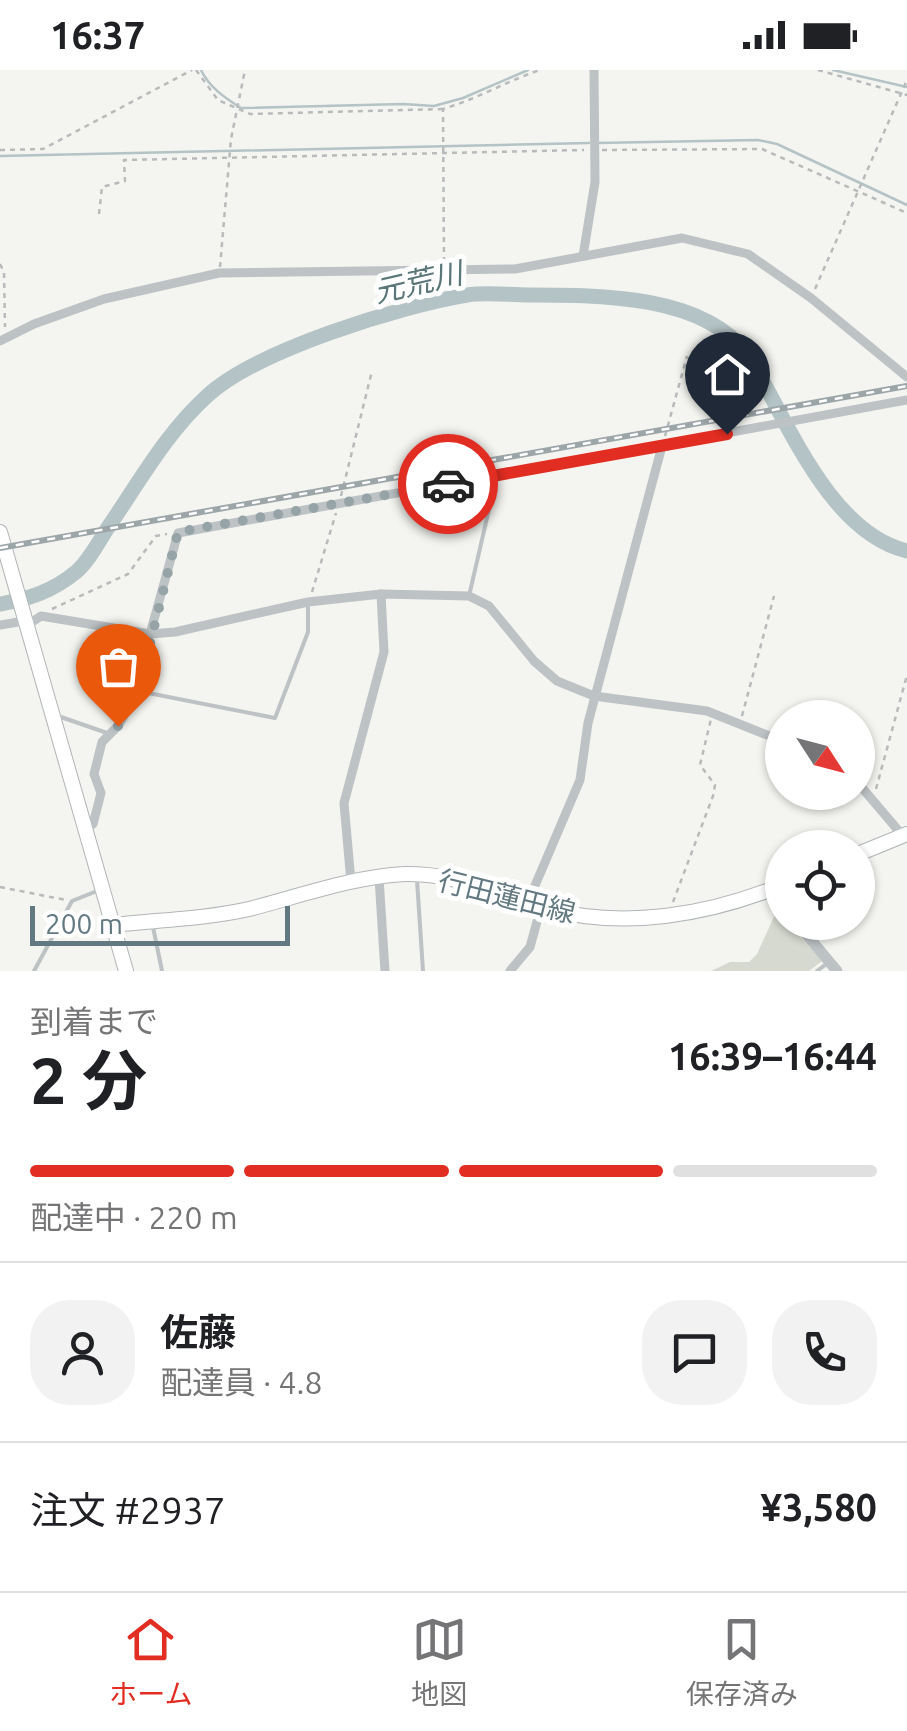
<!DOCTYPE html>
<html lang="ja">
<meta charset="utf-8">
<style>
body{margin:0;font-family:Ubuntu,"Noto Sans JP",sans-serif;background:#f2f2f2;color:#202124;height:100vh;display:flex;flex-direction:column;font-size:38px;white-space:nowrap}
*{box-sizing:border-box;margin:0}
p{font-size:32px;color:#757577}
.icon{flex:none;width:55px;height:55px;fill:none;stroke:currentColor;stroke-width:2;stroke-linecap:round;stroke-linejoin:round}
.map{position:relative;height:901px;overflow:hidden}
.details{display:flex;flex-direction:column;background:#fff;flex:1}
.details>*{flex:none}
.needle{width:65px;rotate:126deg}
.controls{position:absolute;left:765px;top:630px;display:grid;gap:20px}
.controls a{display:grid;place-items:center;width:110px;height:110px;border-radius:50%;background:#fff;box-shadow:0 2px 8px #0004;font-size:50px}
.scale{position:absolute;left:30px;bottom:25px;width:260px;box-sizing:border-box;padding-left:10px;border:5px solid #637981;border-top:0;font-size:28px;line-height:35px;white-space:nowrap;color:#637981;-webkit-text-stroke:8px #fff;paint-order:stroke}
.pin{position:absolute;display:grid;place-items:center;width:85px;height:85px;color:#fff;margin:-102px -42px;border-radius:50% 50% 50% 0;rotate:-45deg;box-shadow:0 0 10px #0007}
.pin .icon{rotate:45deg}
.courier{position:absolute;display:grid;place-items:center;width:100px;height:100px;margin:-50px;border:8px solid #e22d22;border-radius:50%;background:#fff;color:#222;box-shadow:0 2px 12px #0007}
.headline em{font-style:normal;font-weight:700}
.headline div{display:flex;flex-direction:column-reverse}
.headline{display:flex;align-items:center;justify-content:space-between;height:170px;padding:0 30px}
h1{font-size:65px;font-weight:700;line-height:75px}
.bar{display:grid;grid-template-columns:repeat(4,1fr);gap:15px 10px;align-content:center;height:120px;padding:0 30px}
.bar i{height:12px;border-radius:8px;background:#e0e0e0}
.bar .on{background:#e22d22}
.bar p{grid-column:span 4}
.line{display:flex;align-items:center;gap:25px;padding:0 30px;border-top:2px solid #e0e0e0}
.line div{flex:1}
.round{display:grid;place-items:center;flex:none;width:105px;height:105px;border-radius:40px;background:#f2f2f2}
.status{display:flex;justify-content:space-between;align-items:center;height:70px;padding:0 50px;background:#fff;direction:ltr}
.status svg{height:28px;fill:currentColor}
.tab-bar{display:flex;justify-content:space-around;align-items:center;height:140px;border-top:2px solid #e0e0e0;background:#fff;font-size:28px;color:#757577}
.tab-bar a{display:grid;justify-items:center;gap:5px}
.tab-bar .on{color:#e22d22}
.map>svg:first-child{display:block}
.green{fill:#d5d9cf}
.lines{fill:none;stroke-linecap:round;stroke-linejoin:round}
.stream{stroke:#b4c3c5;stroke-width:2.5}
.river{stroke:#b4c3c5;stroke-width:15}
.primary-casing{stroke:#b0b6b8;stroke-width:16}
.path{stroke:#b7bbbc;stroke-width:2.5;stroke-dasharray:5 5;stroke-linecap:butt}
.service{stroke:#bdc2c4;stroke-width:4}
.minor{stroke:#bdc2c4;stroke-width:9}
.tertiary{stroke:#bdc2c4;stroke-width:11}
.primary{stroke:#fff;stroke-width:14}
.rail-casing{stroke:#9ca5a8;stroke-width:6}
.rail{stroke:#fff;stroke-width:2.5;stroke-dasharray:8;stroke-linecap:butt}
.done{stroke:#96a4a8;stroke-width:10;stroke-dasharray:0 18}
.route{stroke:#e22d22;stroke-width:12}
.labels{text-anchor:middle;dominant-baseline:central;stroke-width:10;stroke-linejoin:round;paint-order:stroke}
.street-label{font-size:28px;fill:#637981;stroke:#fff}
.water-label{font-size:30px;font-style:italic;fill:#5a7678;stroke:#fff}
</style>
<div class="status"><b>16:37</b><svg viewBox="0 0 49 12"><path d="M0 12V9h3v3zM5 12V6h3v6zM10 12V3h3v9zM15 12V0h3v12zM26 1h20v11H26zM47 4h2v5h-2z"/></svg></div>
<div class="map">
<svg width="907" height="901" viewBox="0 0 907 901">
<rect width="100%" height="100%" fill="#f4f4f0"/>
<path class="green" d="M777 840 782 846V852L788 853 822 891 809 901H711L730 892H749L757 884Z"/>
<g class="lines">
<g class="stream">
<path d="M201 0C209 17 225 28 241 38L403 34 434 36 463 28 528 0"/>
<path d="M833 0 907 17"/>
<path d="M597 73 758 70 777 74 907 135"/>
<path d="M0 86 589 73"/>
</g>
<path class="river" d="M0 534C29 529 53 521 76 502 88 492 98 473 107 459 138 414 166 363 207 326 257 280 401 236 467 225 487 222 509 225 528 225 597 225 703 224 748 285 786 347 828 462 907 481"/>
<defs>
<g id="primary">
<path d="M0 462 126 901"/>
<path d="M858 784 907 764"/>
<path d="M113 855C157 850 205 849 249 839 300 826 351 807 405 804 452 802 500 825 545 838 623 860 708 845 782 815"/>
</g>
</defs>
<use href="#primary" class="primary-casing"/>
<g class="path">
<path d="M196 0 218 30 250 44 443 39"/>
<path d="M818 0 907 25"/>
<path d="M0 80 43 79 192 0"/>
<path d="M602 80 762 79 907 143"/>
<path d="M99 144 102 117 125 111 124 90 584 80"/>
<path d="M444 192 443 39C477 29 507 11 540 0"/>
<path d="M0 194 4 202 5 257"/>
<path d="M220 197 231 69 245 0"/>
<path d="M815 219 907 10"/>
<path d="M665 366 687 286"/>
<path d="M341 426 372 301"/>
<path d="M312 522 336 443"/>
<path d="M52 539 128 504 156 466 167 464"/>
<path d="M742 646 774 526"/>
<path d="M876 719 907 605"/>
<path d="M0 817 66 830"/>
<path d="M673 832 713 726 715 715 700 695 711 649"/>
</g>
<g class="service">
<path d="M469 526 496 409"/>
<path d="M150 564 138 621 275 648 308 562V532"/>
<path d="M58 646 110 664"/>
<path d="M417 810 423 901"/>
<path d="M153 857 162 901"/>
<path d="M34 901 72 831 97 821"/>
<path d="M817 901 825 895"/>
</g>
<g class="minor">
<path d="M583 186 595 112 594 0"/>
<path d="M0 271 34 254 104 229 219 203 515 199 682 168 748 184 811 228 907 307"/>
<path d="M0 555 24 551"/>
<path d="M26 556 41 546 150 564 175 562 308 532 381 524 469 526 489 536 534 591 557 611 594 626 707 641 782 671"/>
<path d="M150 564 178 463 907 330"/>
<path d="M858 713 903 766"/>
<path d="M85 760 93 754 101 723 94 704 102 672 118 656 138 621"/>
<path d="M379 808 385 901"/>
<path d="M351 812 344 733 384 582 381 524"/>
<path d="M528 832 580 710 588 653 662 376"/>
<path d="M510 901 530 877 541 837"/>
</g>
<g class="tertiary">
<path d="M771 819 782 837"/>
<path d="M796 852 837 901"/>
</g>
<use href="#primary" class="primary"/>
<defs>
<path id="rail" d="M0 478 907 316"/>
</defs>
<use href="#rail" class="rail-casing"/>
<use href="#rail" class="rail"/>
</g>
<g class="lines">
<path class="done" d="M118 656 138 621 178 462 448 414"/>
<path class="route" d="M448 414 727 364"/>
</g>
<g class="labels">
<g class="street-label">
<text transform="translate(507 826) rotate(14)">行田蓮田線</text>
</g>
<g class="water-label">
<text transform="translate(418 212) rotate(-13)">元荒川</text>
</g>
</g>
</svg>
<div class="controls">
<a><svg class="needle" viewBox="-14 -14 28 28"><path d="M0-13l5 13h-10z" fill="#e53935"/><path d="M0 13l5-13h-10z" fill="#757577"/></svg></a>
<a><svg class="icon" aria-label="locate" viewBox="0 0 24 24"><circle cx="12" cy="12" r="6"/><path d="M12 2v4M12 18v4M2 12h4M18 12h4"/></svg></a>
</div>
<div class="scale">200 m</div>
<div class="pin" style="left:118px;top:656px;background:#ea580c"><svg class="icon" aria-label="bag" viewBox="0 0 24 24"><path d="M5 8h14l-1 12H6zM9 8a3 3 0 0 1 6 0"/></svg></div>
<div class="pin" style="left:727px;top:364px;background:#1f2937"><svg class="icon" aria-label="home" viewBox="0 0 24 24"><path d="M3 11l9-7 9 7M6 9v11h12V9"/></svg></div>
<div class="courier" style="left:448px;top:414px"><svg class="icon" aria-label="car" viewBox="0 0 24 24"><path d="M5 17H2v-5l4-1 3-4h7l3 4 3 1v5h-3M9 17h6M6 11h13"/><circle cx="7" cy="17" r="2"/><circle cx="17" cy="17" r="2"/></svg></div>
</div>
<section class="details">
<div class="headline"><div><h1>2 分</h1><p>到着まで</p></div><em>16:39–16:44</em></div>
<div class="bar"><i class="on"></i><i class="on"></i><i class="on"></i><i></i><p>配達中 · 220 m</p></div>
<div class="line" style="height:180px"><a class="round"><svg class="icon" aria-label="person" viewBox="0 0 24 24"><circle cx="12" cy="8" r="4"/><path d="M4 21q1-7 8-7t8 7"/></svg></a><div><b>佐藤</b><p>配達員 · 4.8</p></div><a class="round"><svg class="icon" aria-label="chat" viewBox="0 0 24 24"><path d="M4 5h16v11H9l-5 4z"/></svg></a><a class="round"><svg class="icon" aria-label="phone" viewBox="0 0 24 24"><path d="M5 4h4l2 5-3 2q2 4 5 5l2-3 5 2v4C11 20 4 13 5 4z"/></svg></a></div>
<div class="line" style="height:130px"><div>注文 #2937</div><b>¥3,580</b></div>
</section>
<nav class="tab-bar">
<a class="on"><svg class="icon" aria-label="home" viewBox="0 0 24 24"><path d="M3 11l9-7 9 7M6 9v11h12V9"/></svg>ホーム</a>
<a><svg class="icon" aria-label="map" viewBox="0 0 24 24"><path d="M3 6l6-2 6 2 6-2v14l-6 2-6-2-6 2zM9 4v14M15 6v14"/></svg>地図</a>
<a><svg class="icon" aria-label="saved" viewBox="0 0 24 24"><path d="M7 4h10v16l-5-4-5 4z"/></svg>保存済み</a>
</nav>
